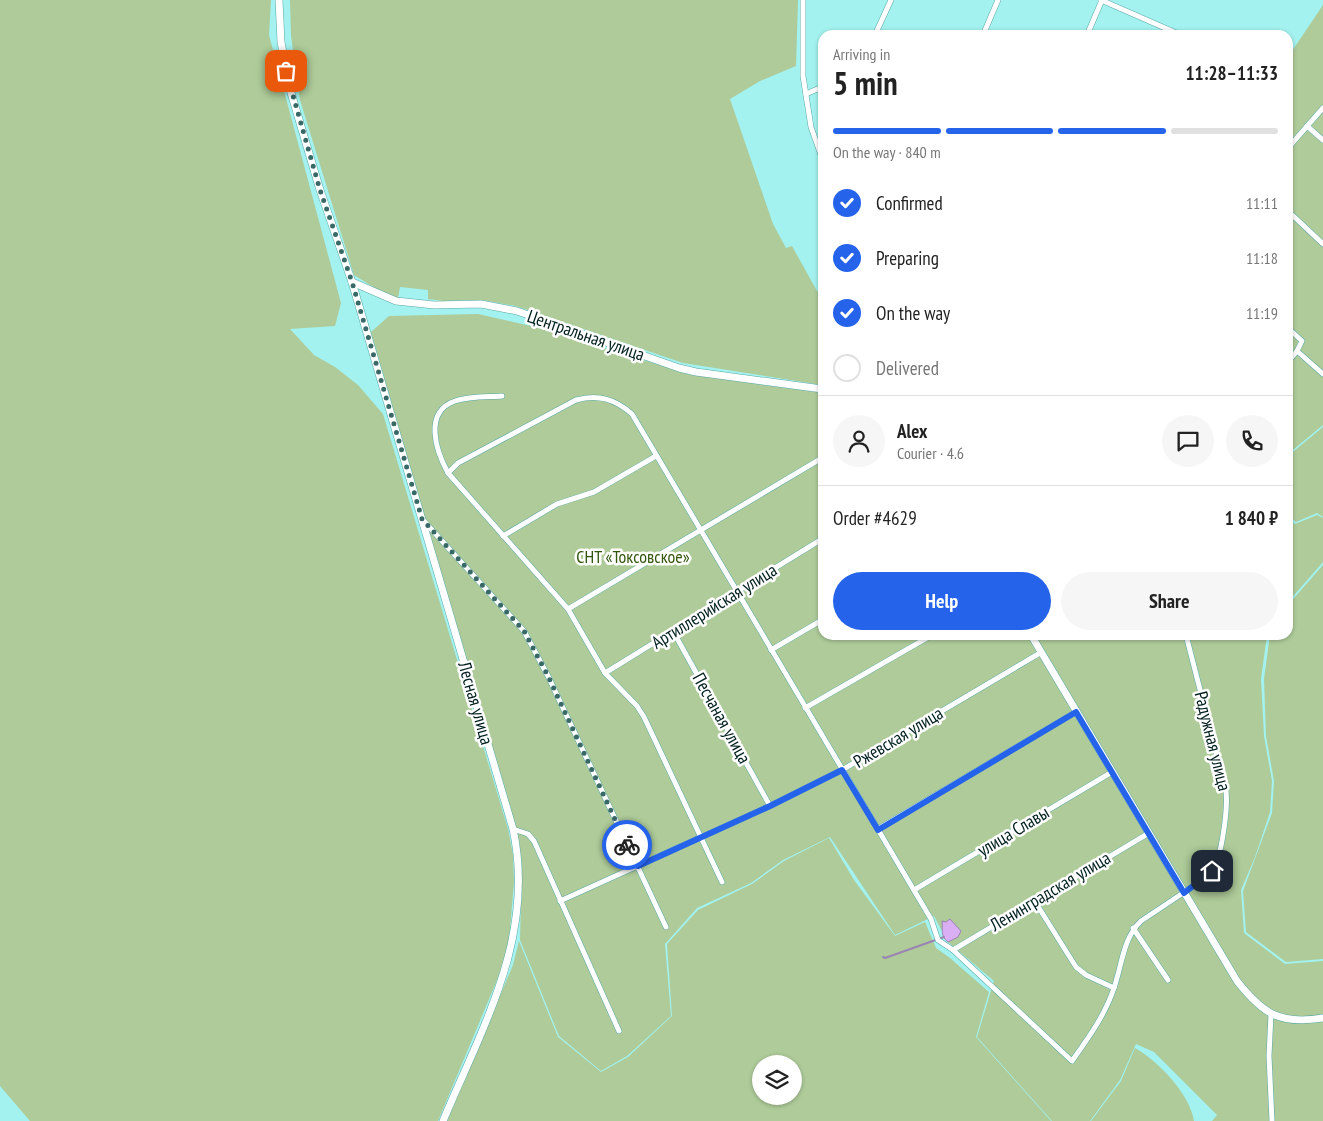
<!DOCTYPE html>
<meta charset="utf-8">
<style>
body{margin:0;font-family:"PT Sans Narrow",sans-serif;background:#f6f6f6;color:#222;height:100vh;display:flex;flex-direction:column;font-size:19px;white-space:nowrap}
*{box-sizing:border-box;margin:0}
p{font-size:16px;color:#767676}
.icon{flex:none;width:28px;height:28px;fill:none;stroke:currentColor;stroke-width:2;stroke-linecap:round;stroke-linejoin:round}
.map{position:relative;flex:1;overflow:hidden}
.details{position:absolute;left:818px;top:30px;width:475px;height:610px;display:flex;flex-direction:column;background:#fff;border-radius:15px;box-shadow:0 1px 4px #0004}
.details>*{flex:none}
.tools{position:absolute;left:752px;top:1055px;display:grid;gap:10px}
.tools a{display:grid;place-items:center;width:50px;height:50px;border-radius:50%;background:#fff;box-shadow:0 1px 4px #0004;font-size:25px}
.pin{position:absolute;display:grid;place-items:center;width:42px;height:42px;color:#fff;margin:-21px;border-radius:10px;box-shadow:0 2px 8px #0006}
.courier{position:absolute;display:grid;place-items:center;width:50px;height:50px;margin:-25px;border:4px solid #2563eb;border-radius:50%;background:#fff;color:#222;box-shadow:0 1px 6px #0007}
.summary em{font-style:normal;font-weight:700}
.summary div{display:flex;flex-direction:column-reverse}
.summary{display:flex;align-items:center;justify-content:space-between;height:85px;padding:0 15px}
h1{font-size:32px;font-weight:700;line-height:38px}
.bar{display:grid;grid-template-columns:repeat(4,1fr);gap:8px 5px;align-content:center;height:60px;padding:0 15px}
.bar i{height:6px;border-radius:4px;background:#e0e0e0}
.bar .on{background:#2563eb}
.bar p{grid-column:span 4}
.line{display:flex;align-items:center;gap:12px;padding:0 15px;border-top:1px solid #e0e0e0}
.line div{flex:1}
.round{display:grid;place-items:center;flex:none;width:52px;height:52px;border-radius:26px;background:#f6f6f6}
ol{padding:0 15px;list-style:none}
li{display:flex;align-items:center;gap:15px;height:55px}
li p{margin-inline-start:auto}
li .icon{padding:5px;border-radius:50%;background:#2563eb;color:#fff;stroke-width:4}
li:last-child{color:#767676}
li i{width:28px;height:28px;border:2px solid #e0e0e0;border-radius:50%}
.button{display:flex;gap:10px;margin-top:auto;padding:10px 15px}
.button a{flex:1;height:58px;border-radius:30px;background:#2563eb;color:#fff;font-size:20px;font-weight:700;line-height:58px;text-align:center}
.button a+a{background:#f6f6f6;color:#222}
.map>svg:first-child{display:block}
.green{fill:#aecb99;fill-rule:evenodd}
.water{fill:#daaff4;stroke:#9984b4}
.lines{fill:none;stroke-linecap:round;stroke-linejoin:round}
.stream{stroke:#9984b4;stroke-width:2}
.minor-casing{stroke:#59a8a5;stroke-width:6}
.tertiary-casing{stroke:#59a8a5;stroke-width:8}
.minor{stroke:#fff;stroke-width:5}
.tertiary{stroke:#fff;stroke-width:7}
.done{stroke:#396967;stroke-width:5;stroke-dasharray:0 9}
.route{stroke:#2563eb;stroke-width:6}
.labels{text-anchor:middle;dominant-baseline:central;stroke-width:5;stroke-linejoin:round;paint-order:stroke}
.street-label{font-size:18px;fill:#001f1e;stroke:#fff}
.park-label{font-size:18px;fill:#32560b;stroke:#fff}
</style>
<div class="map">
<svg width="1323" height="1121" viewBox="0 0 1323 1121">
<rect width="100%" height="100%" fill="#a3f2ef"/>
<g class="green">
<path d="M0 0H271L269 35 341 303 335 326 290 329 314 355 335 367 358 385 383 414 508 829 513 855 514 882 509 941 500 973 438 1121H30L0 1086Z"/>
<path d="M290 0H798L796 66 760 81 730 99 773 224 786 248 792 246 817 291 822 294V385L683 363 516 306 482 300 443 301 428 299V290L400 287 398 298 383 293 354 275 300 100 291 36Z"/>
<path d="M1323 5V425L1288 454V57Z"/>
<path d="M478 314 535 327 679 371 716 378 817 392 822 394V635H1267L1261 679 1264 736 1272 781 1270 812 1255 857 1241 890 1244 933 1285 964 1323 961V1121H1212L1217 1115 1154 1052 1136 1044 1120 1080 1090 1121H1052L977 1037 994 981 948 942 934 916 895 935 830 837 783 860 751 883 697 908 665 944 671 1016 627 1056 601 1071 559 1036 520 940 522 863 515 827 371 332 389 316Z"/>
<path d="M1323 427V517L1317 513 1296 522 1288 515V456Z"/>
<path d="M1317 515 1323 518V562L1288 602V518L1295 524Z"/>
<path d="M1323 565V959L1286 962 1246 932 1243 891 1272 813 1274 781 1266 736 1264 679 1270 635H1288V605Z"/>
<path d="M829 838 854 880 895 936 925 922 936 948 950 958 989 992 976 1037 1051 1121H447L513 965 519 941 558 1037 601 1072 628 1057 672 1016 667 944 698 910 752 884 784 861ZM761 1064H794V1096H761Z"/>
<path d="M1135 1048C1158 1061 1190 1094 1194 1121H1091L1121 1081Z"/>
</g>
<path class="water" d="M950 919 961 931 958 937 948 942C940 936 943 929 942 921L946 922Z"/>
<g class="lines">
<path class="stream" d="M883 957 885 958 944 937"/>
<defs>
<g id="minor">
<path d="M803 0V76L811 127 822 158"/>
<path d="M1101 0 1181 35"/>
<path d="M875 35 891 0"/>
<path d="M983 35 998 0"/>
<path d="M1087 35 1102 0"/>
<path d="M806 94 822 87"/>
<path d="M1307 126 1323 140"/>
<path d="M1288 148 1323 108"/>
<path d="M1288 211 1323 244"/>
<path d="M1288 328 1302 341 1297 351 1288 362"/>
<path d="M1297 351 1323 374"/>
<path d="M448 473C436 451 423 412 455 401 469 396 487 397 502 396"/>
<path d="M422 519 524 631 548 676 666 927"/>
<path d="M503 536 557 504 594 492 656 456"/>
<path d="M568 609 822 458"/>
<path d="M673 631 770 806"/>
<path d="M771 650 822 620"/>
<path d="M605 673 822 539"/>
<path d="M805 708 932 635"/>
<path d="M513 829 528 834 534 841 619 1031"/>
<path d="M878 829 1076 712"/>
<path d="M722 882 644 717 637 706 605 673 568 609 448 473 458 463 576 400C598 394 615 399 632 414L931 919 938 940 953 950 1072 1061C1089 1037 1105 1015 1114 988 1122 965 1123 938 1141 921L1204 879C1207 876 1211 873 1213 870 1222 855 1228 808 1226 791L1186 635"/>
<path d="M914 890 1112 772"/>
<path d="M1034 900 1076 967 1086 975 1114 988"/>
<path d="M560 901 770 806 842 770 1040 653"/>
<path d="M1133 928 1168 980"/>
<path d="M953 950 1149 833"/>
<path d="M1271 1014 1269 1056 1272 1121"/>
</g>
<g id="tertiary">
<path d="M279 0 281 42 289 86 320 190 352 282 513 829C536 935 483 1026 443 1121"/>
<path d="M352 282 396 301 434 305 481 304 517 311 679 368 696 372 822 389"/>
<path d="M1031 635 1237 981C1263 1014 1280 1025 1323 1018"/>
</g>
</defs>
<use href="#minor" class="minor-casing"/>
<use href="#tertiary" class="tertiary-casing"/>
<use href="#minor" class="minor"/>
<use href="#tertiary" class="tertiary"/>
</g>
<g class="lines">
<path class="done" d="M286 71 320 190 352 282 422 519 524 631 548 676 627 845"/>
<path class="route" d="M627 845 638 866 770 806 842 770 878 830 1076 712 1184 893 1212 871"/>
</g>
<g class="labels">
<g class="street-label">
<text transform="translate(586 335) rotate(19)">Центральная улица</text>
<text transform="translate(714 606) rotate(-32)">Артиллерийская улица</text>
<text transform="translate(476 703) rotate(74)">Лесная улица</text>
<text transform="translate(722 718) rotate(61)">Песчаная улица</text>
<text transform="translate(898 737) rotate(-31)">Ржевская улица</text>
<text transform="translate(1213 741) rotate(76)">Радужная улица</text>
<text transform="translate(1013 831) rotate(-31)">улица Славы</text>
<text transform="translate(1050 891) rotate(-31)">Ленинградская улица</text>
</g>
<g class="park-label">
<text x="633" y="556">СНТ «Токсовское»</text>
</g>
</g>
</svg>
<div class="tools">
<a><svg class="icon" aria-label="layers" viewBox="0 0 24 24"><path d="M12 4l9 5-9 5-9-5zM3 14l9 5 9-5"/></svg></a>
</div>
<div class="pin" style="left:286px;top:71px;background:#ea580c"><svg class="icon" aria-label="bag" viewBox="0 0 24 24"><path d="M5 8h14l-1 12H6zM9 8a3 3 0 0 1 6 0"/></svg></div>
<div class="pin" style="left:1212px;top:871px;background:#1f2937"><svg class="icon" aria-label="home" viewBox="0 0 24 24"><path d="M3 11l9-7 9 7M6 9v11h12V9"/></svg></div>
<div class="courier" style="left:627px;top:845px"><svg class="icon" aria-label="bike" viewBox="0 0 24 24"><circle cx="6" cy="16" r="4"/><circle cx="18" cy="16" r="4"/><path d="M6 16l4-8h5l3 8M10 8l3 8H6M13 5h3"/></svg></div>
<section class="details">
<div class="summary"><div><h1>5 min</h1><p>Arriving in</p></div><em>11:28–11:33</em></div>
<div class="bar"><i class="on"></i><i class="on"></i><i class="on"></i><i></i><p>On the way · 840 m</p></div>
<ol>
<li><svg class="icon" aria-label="check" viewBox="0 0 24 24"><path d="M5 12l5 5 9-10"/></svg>Confirmed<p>11:11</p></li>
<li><svg class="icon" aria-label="check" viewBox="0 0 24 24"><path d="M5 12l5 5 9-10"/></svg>Preparing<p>11:18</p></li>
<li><svg class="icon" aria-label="check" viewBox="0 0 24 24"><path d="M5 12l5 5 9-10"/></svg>On the way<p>11:19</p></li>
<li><i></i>Delivered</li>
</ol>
<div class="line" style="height:90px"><a class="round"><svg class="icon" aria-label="person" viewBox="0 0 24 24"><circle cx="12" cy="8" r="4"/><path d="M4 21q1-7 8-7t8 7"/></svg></a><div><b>Alex</b><p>Courier · 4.6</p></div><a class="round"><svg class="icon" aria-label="chat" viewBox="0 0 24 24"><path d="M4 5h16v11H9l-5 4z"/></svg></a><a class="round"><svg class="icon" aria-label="phone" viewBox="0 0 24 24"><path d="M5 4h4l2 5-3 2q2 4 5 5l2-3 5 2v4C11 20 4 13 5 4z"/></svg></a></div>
<div class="line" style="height:65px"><div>Order #4629</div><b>1 840 ₽</b></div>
<div class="button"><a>Help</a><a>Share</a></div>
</section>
</div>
